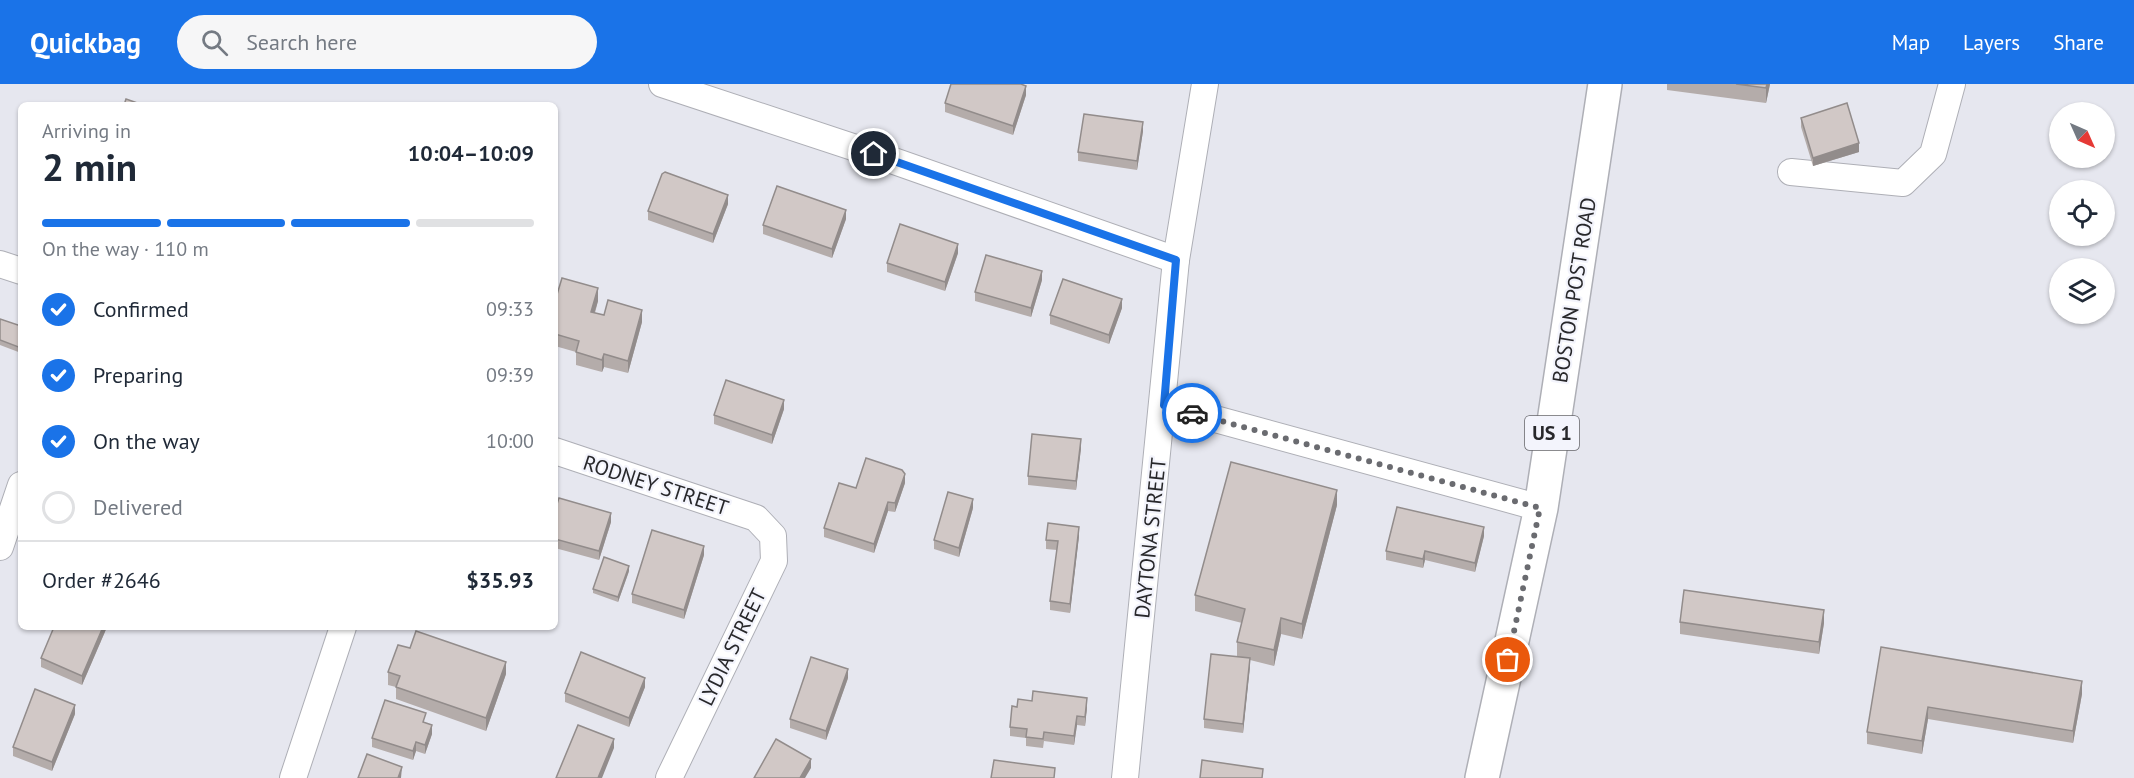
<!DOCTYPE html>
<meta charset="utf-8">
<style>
body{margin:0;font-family:"PT Sans",sans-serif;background:#f6f6f7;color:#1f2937;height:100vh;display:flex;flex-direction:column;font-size:22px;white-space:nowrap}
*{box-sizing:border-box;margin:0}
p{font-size:20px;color:#747a83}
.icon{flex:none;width:33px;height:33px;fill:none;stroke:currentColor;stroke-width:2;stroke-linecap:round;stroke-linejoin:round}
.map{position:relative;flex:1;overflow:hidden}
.drawer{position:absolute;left:18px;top:18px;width:540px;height:528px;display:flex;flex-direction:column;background:#fff;border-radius:9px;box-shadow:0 2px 4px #0004}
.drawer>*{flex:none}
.needle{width:39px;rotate:135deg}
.fabs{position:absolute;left:2049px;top:18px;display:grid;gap:12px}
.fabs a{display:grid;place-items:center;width:66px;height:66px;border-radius:50%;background:#fff;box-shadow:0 2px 4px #0004;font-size:30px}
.pin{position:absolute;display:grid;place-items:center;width:51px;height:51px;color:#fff;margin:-26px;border:3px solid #fff;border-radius:50%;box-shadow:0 2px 6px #0007}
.courier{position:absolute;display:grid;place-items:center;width:60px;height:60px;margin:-30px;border:4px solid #1a73e8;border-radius:50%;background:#fff;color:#222;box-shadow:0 2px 8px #0007}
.head em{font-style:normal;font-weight:600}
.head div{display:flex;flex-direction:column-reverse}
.head{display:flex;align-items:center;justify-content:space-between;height:102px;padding:0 24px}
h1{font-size:39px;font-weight:600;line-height:45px}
.bar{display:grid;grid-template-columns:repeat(4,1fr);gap:9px 6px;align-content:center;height:72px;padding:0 24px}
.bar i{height:8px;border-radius:4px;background:#e0e1e3}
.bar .current{background:#1a73e8}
.bar p{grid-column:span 4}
.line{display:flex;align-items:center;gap:15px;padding:0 24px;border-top:2px solid #e0e1e3}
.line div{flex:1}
ol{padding:0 24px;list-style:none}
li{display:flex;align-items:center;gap:18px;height:66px}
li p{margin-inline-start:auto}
li .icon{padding:6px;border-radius:50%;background:#1a73e8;color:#fff;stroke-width:4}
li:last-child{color:#747a83}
li i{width:33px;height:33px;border:3px solid #e0e1e3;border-radius:50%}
header{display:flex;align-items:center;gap:36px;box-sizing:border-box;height:84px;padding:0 30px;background:#1a73e8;color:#fff}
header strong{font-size:28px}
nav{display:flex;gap:33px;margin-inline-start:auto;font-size:21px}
.search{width:420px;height:54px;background:#f6f6f7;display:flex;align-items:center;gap:15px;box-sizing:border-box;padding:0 21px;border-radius:33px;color:#747a83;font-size:22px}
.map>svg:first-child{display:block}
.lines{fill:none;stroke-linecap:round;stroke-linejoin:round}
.street-casing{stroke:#aeafb6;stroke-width:28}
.primary-casing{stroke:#aeafb6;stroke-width:36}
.street{stroke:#fff;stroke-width:26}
.primary{stroke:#fff;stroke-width:33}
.wall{fill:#b4acaa}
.shaded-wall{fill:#928c8b}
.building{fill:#d1c8c6;stroke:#928c8b;stroke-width:1.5}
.done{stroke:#6a6b70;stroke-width:6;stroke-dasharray:0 10.8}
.route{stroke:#1a73e8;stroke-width:8}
.labels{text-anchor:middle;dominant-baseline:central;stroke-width:4.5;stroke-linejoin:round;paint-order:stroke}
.shield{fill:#f3f4fc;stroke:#65656a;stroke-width:1.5}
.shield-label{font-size:20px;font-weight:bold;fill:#28282b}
.street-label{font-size:21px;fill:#28282b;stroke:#f3f4fc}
</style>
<header>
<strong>Quickbag</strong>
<div class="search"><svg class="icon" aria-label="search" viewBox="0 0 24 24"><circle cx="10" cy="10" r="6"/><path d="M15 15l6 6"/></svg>Search here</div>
<nav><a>Map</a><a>Layers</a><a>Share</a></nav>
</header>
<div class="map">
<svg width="2134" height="694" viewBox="0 0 2134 694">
<rect width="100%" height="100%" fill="#e6e7ef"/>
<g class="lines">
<defs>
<g id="street">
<path d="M662 0 874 70 1176 176"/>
<path d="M1791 88 1903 99 1933 70 1952 0"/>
<path d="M0 180 21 187"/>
<path d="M1164 321 1541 424"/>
<path d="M555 367 756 434 773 452 774 477 669 694"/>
<path d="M0 463 21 401"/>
<path d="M293 694 343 543"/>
<path d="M1125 694 1176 176 1205 0"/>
</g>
<path id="primary" d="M1482 694 1541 424 1605 0"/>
</defs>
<use href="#street" class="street-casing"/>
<use href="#primary" class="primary-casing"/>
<use href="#street" class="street"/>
<use href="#primary" class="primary"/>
</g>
<g class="wall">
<path d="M1667 0H1770L1766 19 1667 6Z"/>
<path d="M1026 11 1013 51 945 28V19Z"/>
<path d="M1801 34 1859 68 1813 82 1801 43Z"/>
<path d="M1143 47 1137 86 1078 77V68Z"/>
<path d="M728 120 713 159 648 136V127Z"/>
<path d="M846 135 832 174 763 150V141Z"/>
<path d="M958 169 945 207 887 188V179Z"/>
<path d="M1042 196 1031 233 975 217V208Z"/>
<path d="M555 217H598L595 229 604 231 642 238 628 289 604 283 602 288 576 281V268L555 262Z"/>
<path d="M1122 224 1109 260 1050 240V231Z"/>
<path d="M0 235 21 242V269L0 261Z"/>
<path d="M784 325 772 360 714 340V331Z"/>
<path d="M1081 364 1076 406 1028 401V392Z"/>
<path d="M905 399 895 428 888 427 874 469 824 453V444L856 404Z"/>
<path d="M1337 421 1302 555 1281 550 1274 582 1250 576 1243 649 1204 644V635L1237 573V558L1242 539 1195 527V511Z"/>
<path d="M973 424 959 473 934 465V456Z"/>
<path d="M555 426 611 438 599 476 555 464Z"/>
<path d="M1079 452 1070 529 1050 526V517L1057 466 1046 465V456Z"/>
<path d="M1484 452 1475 488 1425 476 1423 484 1386 476V467Z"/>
<path d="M704 471 684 535 632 519V510Z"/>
<path d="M629 487 618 518 593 509V505Z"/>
<path d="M1680 538 1824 539 1819 570 1680 550Z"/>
<path d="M107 543 82 601 41 583V574Z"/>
<path d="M1881 563 2082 610 2073 659 1928 635 1922 670 1867 660V648Z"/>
<path d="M410 564 506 590 486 647 396 615V603L388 601V588Z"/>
<path d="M848 594 826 656 790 644V635Z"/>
<path d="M645 603 629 643 565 618V609Z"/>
<path d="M1017 623H1087L1085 642 1077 641 1074 661 1044 657 1043 664 1026 662V654L1010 652V643Z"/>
<path d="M75 630 52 687 13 672V663Z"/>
<path d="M426 639 432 650 425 670 416 667 413 676 372 663V654Z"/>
</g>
<g class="shaded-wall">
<path d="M1767 0H1770L1766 19V4Z"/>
<path d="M1026 2V11L1013 51V42Z"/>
<path d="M1143 38V47L1137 86V77Z"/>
<path d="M1859 59V68L1813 82V74Z"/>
<path d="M728 111V120L713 159V150Z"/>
<path d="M846 126V135L832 174V165Z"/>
<path d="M958 160V169L945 207V198Z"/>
<path d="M1042 187V196L1031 233V224Z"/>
<path d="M598 204V217L591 240V228Z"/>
<path d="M1122 215V224L1109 260V251Z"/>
<path d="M642 226V238L628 289V277Z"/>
<path d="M604 270V283L602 288V276Z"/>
<path d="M784 316V325L772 360V351Z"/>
<path d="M1081 355V364L1076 406V397Z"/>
<path d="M905 390V399L895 428V419Z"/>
<path d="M1337 406V421L1302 555V540Z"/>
<path d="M973 415V424L959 473V464Z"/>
<path d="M888 418V427L874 469V460Z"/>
<path d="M611 429V438L599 476V467Z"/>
<path d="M1079 443V452L1070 529V520Z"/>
<path d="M1484 443V452L1475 488V479Z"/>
<path d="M704 462V471L684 535V526Z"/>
<path d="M1425 467V476L1423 484V475Z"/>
<path d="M629 482V487L618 518V513Z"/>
<path d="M1824 526V539L1819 570V558Z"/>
<path d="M1281 534V550L1274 582V566Z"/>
<path d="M103 543H107L82 601V592Z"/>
<path d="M1250 574V583L1243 649V640Z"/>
<path d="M506 578V590L486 647V634Z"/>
<path d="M848 585V594L826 656V647Z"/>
<path d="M645 594V603L629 643V634Z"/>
<path d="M2082 597V610L2073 659V647Z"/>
<path d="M1087 614V623L1085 642V633Z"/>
<path d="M75 621V630L52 687V678Z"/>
<path d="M1928 623V635L1922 670V657Z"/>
<path d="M1077 632V641L1074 661V652Z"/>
<path d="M432 641V650L425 670V661Z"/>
<path d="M614 655V664L602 694H598Z"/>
<path d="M416 658V667L413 676V667Z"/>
<path d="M811 675V684L805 694H800Z"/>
<path d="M402 683 401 694H398Z"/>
</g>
<g class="building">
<path d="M951 0H1021L1026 2 1013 42 945 19Z"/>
<path d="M1736 0H1767L1766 4Z"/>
<path d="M126 15 143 21H124Z"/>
<path d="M1847 19 1859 59 1813 74 1801 34Z"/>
<path d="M1084 30 1143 38 1137 77 1078 68Z"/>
<path d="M665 88 728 111 713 150 648 127 662 90Z"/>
<path d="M777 102 846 126 832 165 763 141Z"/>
<path d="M900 140 958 160 945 198 887 179Z"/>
<path d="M986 171 1042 187 1031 224 975 208Z"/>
<path d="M562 194 598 204 591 228 604 231 608 216 642 226 628 277 604 270 602 276 576 268 579 257 555 250V217Z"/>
<path d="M1063 195 1122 215 1109 251 1050 231Z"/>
<path d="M0 235 21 242V264L0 256Z"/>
<path d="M726 296 784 316 772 351 714 331Z"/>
<path d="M1032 350 1081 355 1076 397 1028 392Z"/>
<path d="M866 374 902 386 905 390 895 419 888 418 874 460 824 444 839 399 856 404Z"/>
<path d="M1231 378 1337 406 1302 540 1281 534 1274 566 1237 558 1245 525 1195 511Z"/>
<path d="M948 408 973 415 959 464 934 456Z"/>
<path d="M559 414 611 429 599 467 555 455V426Z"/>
<path d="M1397 423 1484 443 1475 479 1425 467 1423 475 1386 467Z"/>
<path d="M1048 439 1079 443 1070 520 1050 517 1058 457 1046 456Z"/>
<path d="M652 446 704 462 684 526 632 510Z"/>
<path d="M604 473 629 482 618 513 593 505Z"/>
<path d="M1684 506 1824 526 1819 558 1680 538Z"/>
<path d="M54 543H103L82 592 41 574Z"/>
<path d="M416 547 506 578 486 634 396 603 400 592 388 588 398 561 410 564Z"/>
<path d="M1881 563 2082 597 2073 647 1928 623 1922 657 1867 648Z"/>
<path d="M581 568 645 594 629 634 565 609Z"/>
<path d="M1211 570 1250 574 1243 640 1204 635Z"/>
<path d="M811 573 848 585 826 647 790 635Z"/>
<path d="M35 605 75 621 52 678 13 663Z"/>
<path d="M1033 607 1087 614 1085 633 1077 632 1074 652 1044 648 1043 655 1026 653 1027 645 1010 643 1012 622 1017 623 1018 615 1032 617Z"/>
<path d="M385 616 426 629 423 638 432 641 425 661 416 658 413 667 372 654Z"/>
<path d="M578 641 614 655 598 694H556Z"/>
<path d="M776 655 811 675 800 694H754Z"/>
<path d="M367 670 402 683 398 694H358Z"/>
<path d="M994 676 1055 684 1054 694H991Z"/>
<path d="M1202 676 1263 685 1262 694H1200Z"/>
</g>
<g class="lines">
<path class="done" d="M1192 329 1540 424 1508 576"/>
<path class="route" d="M874 70 1176 176 1164 321 1192 329"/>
</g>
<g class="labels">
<rect class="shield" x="1525" y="332" width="54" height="34" rx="4.5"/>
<g class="shield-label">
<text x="1552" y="349">US 1</text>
</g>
<g class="street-label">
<text transform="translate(1574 206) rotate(-81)">BOSTON POST ROAD</text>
<text transform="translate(656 401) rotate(18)">RODNEY STREET</text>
<text transform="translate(1150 454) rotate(-84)">DAYTONA STREET</text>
<text transform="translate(732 563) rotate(-64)">LYDIA STREET</text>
</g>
</g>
</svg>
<div class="fabs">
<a><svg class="needle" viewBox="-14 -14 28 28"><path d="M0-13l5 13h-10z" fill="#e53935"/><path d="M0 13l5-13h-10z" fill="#747a83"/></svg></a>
<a><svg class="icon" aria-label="locate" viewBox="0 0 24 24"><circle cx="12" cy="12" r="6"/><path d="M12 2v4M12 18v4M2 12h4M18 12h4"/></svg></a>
<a><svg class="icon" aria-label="layers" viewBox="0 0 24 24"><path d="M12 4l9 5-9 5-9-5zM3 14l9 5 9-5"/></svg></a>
</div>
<div class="pin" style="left:1508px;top:576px;background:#ea580c"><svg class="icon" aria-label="bag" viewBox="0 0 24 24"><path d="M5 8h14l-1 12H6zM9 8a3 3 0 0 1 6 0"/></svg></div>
<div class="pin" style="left:874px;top:70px;background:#1f2937"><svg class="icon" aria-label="home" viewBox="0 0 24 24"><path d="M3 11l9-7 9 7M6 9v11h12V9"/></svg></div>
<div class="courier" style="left:1192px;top:329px"><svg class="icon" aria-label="car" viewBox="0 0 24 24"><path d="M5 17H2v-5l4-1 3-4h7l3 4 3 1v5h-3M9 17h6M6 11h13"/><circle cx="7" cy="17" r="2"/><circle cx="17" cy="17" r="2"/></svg></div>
<section class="drawer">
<div class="head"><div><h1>2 min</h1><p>Arriving in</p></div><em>10:04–10:09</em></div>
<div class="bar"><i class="current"></i><i class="current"></i><i class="current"></i><i></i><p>On the way · 110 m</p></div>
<ol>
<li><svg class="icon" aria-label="check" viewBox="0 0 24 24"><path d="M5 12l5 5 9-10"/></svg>Confirmed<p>09:33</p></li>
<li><svg class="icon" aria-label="check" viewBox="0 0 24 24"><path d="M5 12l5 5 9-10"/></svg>Preparing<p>09:39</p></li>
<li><svg class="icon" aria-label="check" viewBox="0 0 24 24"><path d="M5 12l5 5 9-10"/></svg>On the way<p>10:00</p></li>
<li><i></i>Delivered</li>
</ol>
<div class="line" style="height:78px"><div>Order #2646</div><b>$35.93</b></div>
</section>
</div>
